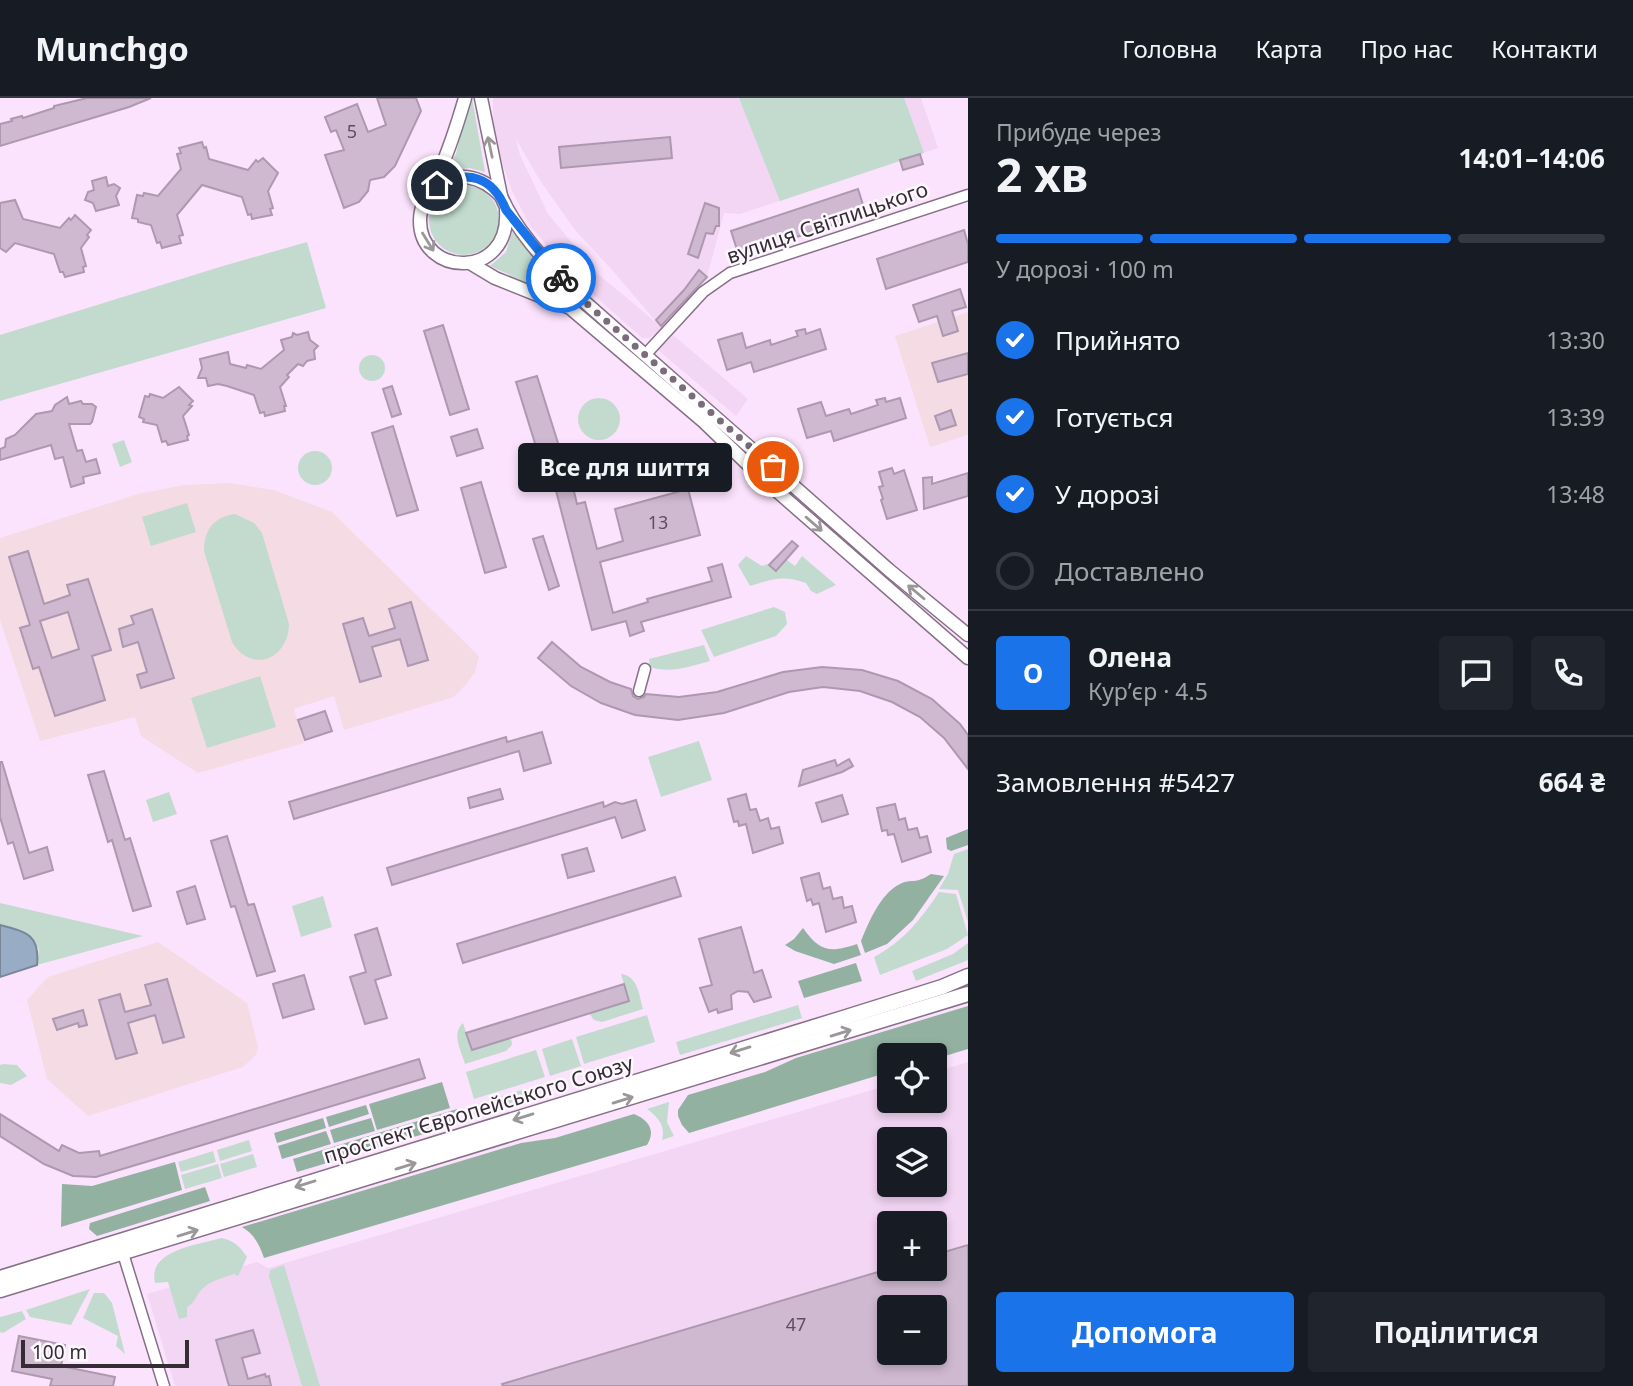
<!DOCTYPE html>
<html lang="uk">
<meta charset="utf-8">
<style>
body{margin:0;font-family:"Noto Sans",sans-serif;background:#20242c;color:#f1f3f6;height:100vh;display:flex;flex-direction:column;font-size:26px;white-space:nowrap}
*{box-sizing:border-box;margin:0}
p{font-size:23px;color:#9ea1a6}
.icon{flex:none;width:38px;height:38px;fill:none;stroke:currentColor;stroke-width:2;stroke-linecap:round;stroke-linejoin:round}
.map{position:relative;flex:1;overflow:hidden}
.side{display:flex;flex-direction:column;background:#171b24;width:665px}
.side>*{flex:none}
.buttons{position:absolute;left:877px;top:945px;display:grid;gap:14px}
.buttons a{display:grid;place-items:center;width:70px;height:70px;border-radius:7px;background:#171b24;box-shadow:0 4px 10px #0003;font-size:35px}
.scale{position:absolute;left:21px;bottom:18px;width:168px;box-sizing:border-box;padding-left:7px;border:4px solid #352c36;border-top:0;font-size:19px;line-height:24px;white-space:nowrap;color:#352c36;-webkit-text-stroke:5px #fdf8fd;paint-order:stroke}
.pin{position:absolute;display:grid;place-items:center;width:60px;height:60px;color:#fff;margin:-30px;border:4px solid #fff;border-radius:50%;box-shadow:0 2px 7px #0007}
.courier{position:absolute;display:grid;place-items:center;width:70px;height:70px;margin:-35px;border:5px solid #1a73e8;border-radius:50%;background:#fff;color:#222;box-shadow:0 2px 9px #0007}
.bubble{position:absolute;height:49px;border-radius:7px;background:#171b24;box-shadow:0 4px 10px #0003;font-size:23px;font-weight:700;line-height:49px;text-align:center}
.head em{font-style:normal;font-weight:700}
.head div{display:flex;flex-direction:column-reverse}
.head{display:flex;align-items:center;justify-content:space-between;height:119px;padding:0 28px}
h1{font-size:46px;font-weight:700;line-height:52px}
.bar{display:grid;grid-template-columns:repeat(4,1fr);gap:10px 7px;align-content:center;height:84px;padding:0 28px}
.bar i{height:9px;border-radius:5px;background:#363941}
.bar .on{background:#1a73e8}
.bar p{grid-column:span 4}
.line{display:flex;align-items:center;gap:18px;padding:0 28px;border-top:2px solid #363941}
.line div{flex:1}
.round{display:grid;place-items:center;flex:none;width:74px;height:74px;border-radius:7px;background:#20242c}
ol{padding:0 28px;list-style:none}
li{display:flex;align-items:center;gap:21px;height:77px}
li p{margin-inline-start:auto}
li .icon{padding:7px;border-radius:50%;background:#1a73e8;color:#fff;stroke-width:4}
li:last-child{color:#9ea1a6}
li i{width:38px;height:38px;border:4px solid #363941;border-radius:50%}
.cta{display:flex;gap:14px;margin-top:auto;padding:14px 28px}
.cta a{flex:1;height:80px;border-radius:7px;background:#1a73e8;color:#fff;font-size:28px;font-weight:700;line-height:80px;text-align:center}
.cta a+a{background:#20242c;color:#f1f3f6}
header{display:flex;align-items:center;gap:42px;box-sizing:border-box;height:98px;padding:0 35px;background:#171b24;border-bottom:2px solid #363941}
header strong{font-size:33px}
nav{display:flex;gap:38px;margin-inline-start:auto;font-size:24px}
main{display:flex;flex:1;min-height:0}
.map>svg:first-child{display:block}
.built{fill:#f3d5f4;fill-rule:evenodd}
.education{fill:#f4dbe4}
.green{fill:#c2dbce}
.forest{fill:#92b1a0}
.water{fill:#98adc5;stroke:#7a869a;stroke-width:2}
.building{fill:#cfb9d1;stroke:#ae98b0;stroke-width:2;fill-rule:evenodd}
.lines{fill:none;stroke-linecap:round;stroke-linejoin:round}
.minor-casing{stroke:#867087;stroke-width:13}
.tertiary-casing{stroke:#867087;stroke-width:15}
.secondary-casing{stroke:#867087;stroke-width:17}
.minor{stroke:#fff;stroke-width:10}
.tertiary{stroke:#fff;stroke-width:12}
.secondary{stroke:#fff;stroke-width:14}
.oneway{stroke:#9a969a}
.done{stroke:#7b6c7c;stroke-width:7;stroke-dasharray:0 12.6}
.route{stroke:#1a73e8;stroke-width:9}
.labels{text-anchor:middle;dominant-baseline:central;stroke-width:5;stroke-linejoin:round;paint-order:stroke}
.number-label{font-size:18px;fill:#5c4f5d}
.street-label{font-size:21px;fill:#352c36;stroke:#fdf8fd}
</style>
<header>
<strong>Munchgo</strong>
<nav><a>Головна</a><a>Карта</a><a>Про нас</a><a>Контакти</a></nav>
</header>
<main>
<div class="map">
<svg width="968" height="1288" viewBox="0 0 968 1288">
<rect width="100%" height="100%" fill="#fce3fd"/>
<g class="built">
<path d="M493 0H921L938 50 740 116 724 115 707 179 663 230 649 240H642L576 181 531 129 512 93 500 58 493 25ZM516 41 539 81 575 132 613 173 658 226 598 176 548 116 520 57Z"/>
<path d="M673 237 748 301 736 318 658 252Z"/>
<path d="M968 964V1288H175L147 1196 257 1164 268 1170 889 987V1003H934L935 974ZM889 1041H934V1087H889ZM889 1125H934V1171H889ZM889 1209H934V1255H889Z"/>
</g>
<g class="education">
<path d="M968 214V337L930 349 895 238Z"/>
<path d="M229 385 274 392 332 414 479 558 475 574 467 585 454 599 344 632 334 598 294 611 304 645 198 675 141 638 135 619 40 643 0 522V440L138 396 184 387Z"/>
<path d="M158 844 247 905 258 949 256 957 243 969 88 1018 47 981 27 902 48 879Z"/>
</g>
<g class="green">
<path d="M469 0H472L485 74 469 70 446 74 456 56Z"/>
<path d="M739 0H904L924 55 780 103Z"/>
<circle cx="464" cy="122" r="35"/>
<path d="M512 134 576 207 490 168 506 154Z"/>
<path d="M307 144 326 210 0 303V237L223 168Z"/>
<circle cx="372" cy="270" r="13"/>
<circle cx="599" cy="321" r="21"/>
<path d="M124 342 132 364 120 369 112 346Z"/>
<circle cx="315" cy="370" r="17"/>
<path d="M187 405 196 434 151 448 142 419Z"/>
<path d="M235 416 254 425 262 435 289 526C288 562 251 576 232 544L204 453C204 431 214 419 235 416Z"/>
<path d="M746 458 762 468 768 466 777 474 787 462 795 468 802 458 836 487 817 496 811 493 806 485C783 477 773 481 750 488L738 467Z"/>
<path d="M774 509 785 514 787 526 776 538 714 559 701 532Z"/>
<path d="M704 547 710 563C691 568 670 576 650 569L649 561Z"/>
<path d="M260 578 276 629 207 650 191 600Z"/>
<path d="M699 643 712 682 661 699 648 659Z"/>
<path d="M169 694 177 716 153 724 146 702Z"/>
<path d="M968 751V824L958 792 939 791 948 776 954 756Z"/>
<path d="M939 794 956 796 968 837 947 851 880 877 874 859C904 843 921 821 939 794Z"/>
<path d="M323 798 332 829 301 839 292 808Z"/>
<path d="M0 805 143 838 37 867 39 851 18 832 0 827Z"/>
<path d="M968 845V862L916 883 912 873 953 856Z"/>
<path d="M621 876C638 878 639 897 643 911L602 924 594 922 589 915 629 903Z"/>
<path d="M798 907 802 920 680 957 676 944Z"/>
<path d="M647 917 655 944 584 966 576 939Z"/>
<path d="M463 925 472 952 511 939 512 947 506 953 465 966C461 952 451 936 463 925Z"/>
<path d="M572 941 581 968 550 978 542 951Z"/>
<path d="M536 952 545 979 474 1001 466 974Z"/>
<path d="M3 966 17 967 27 978 11 987 0 985V967Z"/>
<path d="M528 990 520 1006 479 1018 473 1017 468 1009Z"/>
<path d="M669 1004 667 1024 674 1038 662 1042C666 1028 658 1019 647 1011Z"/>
<path d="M249 1042 252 1053 220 1063 217 1052Z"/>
<path d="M213 1053 216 1064 181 1074 178 1064Z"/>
<path d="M253 1056 257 1069 224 1079 220 1066Z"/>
<path d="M218 1066 222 1080 185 1091 181 1077Z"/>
<path d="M221 1140C234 1142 240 1149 247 1159L238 1178 234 1176C220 1181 207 1183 198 1196 194 1202 194 1205 187 1209V1219L179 1221 168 1184 155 1185C147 1152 198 1147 221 1140Z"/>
<path d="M284 1167 320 1288H302L269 1178 270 1172Z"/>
<path d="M90 1191 71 1227 30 1219 26 1212Z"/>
<path d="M94 1195H104L112 1205 125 1256 116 1248 118 1238 83 1220Z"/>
<path d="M22 1213 26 1221 3 1235 0 1234V1219Z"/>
</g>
<g class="forest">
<path d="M968 731V747L951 753 947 751 946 740Z"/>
<path d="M931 776 944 778 913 822 887 846 865 855 861 843C869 824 880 796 900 786 912 780 915 787 931 776Z"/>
<path d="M803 830C820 854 830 855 857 846L861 857 834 866 795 853 785 847 794 841Z"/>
<path d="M856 865 862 883 804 900 798 883Z"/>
<path d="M968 908V951L935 961 934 957H889V974L689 1035 682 1027 678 1018V1012L688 997 765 974 796 960Z"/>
<path d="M442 984 450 1010 377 1032 369 1006Z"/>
<path d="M366 1007 369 1016 329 1029 326 1019Z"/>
<path d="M457 1011 460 1021 457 1026 297 1074 293 1061Z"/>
<path d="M634 1016C649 1022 656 1033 647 1047L264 1160C259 1146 254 1136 242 1129L521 1045 555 1040Z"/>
<path d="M323 1020 326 1030 277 1045 274 1035Z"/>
<path d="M371 1020 375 1033 334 1045 330 1032Z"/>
<path d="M326 1033 331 1046 282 1061 278 1048Z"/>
<path d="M175 1064 182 1092 61 1129 62 1086 92 1088Z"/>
<path d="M205 1089 210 1103 97 1138 89 1131 90 1125Z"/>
</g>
<path class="water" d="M0 827C27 834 40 837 37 867L0 879Z"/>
<g class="building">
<path d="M87 0H151L129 9 0 48V26L12 23 11 21 22 18 23 20 54 10V8Z"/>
<path d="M377 0H416L421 13 395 68 384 79 370 82 368 93 359 104 344 110 325 57 344 52 336 32 331 34 325 19 357 6 368 34 386 27Z"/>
<path d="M670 39 672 60 561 70 559 49Z"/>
<path d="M202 44 204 50 206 49 209 61 248 72 256 62 258 64 263 60 278 75 268 93 273 110 270 111 272 117 252 121 251 116 248 117 242 99 202 87 177 117 183 137 179 138 181 145 162 150 160 144 157 145 151 127 138 124V121L132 120 137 97 143 98 144 95 158 98 181 71 177 56 181 55 179 50Z"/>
<path d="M920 56 923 66 903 72 900 62Z"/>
<path d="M106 79 108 88 114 86 120 90 116 98 119 107 96 113 93 105 85 102 88 94 94 92 92 83Z"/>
<path d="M858 91 866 116 739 158 731 133Z"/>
<path d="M15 102 23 121 60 130 69 120 71 122 75 117 91 132 87 137 89 139 81 150 86 168 83 169 84 174 65 179 63 174H60L54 156 15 145 6 154 0 150V105Z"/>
<path d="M705 105 719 110V128H716L713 136 706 135 698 160 688 156Z"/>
<path d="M964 132 968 146V164L886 191 877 161Z"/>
<path d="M699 172 707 179 661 228 656 222 684 192Z"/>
<path d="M960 191 966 209 952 213 958 233 943 238 937 218 919 224 913 207Z"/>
<path d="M443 227 469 311 450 317 424 233Z"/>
<path d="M805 231 806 236 820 231 826 251 754 274 751 264 727 272 718 242 742 235 746 250 770 242 771 247 798 238 796 233Z"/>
<path d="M308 234 310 242 318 248 314 252 315 261 307 263 303 268 298 266 287 277 289 279 280 289 286 308H284L285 313 265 318 264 314 260 315 254 297 227 288 218 286 208 288 206 280H198L202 270 200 261 228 254 230 266 246 270 247 267 261 271 284 252 281 242 292 239 293 235 297 237Z"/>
<path d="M968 255V276L938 284 932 265Z"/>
<path d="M537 278 563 361 542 368 516 284Z"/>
<path d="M392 288 401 316 392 319 383 291Z"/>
<path d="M179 289 193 303 189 307 192 308 183 318 189 337 187 338 188 342 168 347 166 343 162 344 157 327 143 324 144 321 139 319 145 298 149 299 150 296 163 300Z"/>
<path d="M67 299 69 306 81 303 83 306H92L96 309 92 324 90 326H69L77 353 82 352 86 364 96 361 100 375 83 379 84 385 71 389 63 359 55 361 51 347 0 362V351L5 349 6 341 15 337 36 316 52 313 55 307Z"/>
<path d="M885 300 886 304 900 300 906 320 834 343 831 333 807 340 798 311 821 304 826 318 849 311 851 316 878 307 876 302Z"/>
<path d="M951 312 956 327 940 332 935 318Z"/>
<path d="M393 328 418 412 397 418 372 335Z"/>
<path d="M477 331 483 350 457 358 451 339Z"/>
<path d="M892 370 894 376 904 372 917 412 887 421 881 402 883 401 879 389 883 388 879 374Z"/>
<path d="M968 375V398L924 411 923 380 932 379V386Z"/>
<path d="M571 381 577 406 585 404 597 451 623 443 615 411 688 391 700 437 600 464 613 515 648 504 647 501 712 483 708 470 722 466 731 499 641 524 644 533 630 538 626 523 592 532 554 385Z"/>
<path d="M481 384 506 469 485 475 461 390Z"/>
<path d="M543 438 559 488 549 492 533 441Z"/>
<path d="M792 443 798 448 776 473 769 467Z"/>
<path d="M28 453 44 506 70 497 67 487 88 481 111 552 92 558 105 602 55 618 39 569 33 571 20 530 30 527 9 459ZM68 514 79 551 52 560 40 523Z"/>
<path d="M411 504 428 562 408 568 400 541 372 549 381 578 360 584 343 526 363 520 369 538 395 530 389 511Z"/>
<path d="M152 511 174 580 141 590 137 577 147 574 138 544 123 549 119 531 134 526 131 518Z"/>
<path d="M552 544 581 569 610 584 631 591 633 598 638 601 644 599 646 596 679 599 717 594 783 574 822 569 862 572 898 583 932 601 960 626 968 637V671L944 640 920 619 892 604 860 593 823 589 789 594 724 615 678 622 635 617 601 605 571 588 538 560Z"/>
<path d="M325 613 332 633 305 642 298 622Z"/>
<path d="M542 634 551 665 524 673 519 653 294 721 289 704 506 639 507 644Z"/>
<path d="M849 661 853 668 842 674 799 688 803 672 835 662 837 668Z"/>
<path d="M0 664H2L29 755 47 749 53 772 24 781 13 744 8 746 0 719Z"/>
<path d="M104 673 125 742 130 740 151 808 133 813 112 742 108 744 88 677Z"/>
<path d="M500 691 503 701 470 710 468 700Z"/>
<path d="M746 696 750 712 756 711 760 723 768 720 771 731 779 729 783 745 753 755 746 726 739 728 738 723 734 724 728 701Z"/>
<path d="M842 697 848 716 822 724 816 705Z"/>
<path d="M636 702 645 732 622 740 615 719 392 787 387 770 603 704 604 709 615 704 622 706Z"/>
<path d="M895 706 899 722 905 720 908 732 917 730 920 740 927 738 931 754 902 764 894 736 888 737 887 732 882 733 877 710Z"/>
<path d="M227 738 248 807 254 806 275 873 257 878 235 808 231 809 211 743Z"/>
<path d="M587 750 594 773 568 780 562 757Z"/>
<path d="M819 775 823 791 830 789 833 801 842 799 844 810 852 808 856 824 826 834 819 805 813 807 811 801 807 803 801 780Z"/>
<path d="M675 779 681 798 463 865 457 846Z"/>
<path d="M195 788 205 821 187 826 177 794Z"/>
<path d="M741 829 754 875 762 872 771 899 754 904 748 894 738 893 731 897 732 911 718 915 717 911 709 914 700 890 712 887 699 841Z"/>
<path d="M377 830 391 877 375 882 387 920 365 926 350 879 366 874 355 837Z"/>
<path d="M304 877 314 911 283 920 273 886Z"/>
<path d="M167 881 184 939 163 945 155 917 128 925 137 955 116 961 99 902 120 896 125 914 151 907 145 887Z"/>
<path d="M624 886 629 903 472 952 466 935Z"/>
<path d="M83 912 87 927 79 929 78 925 57 932 53 921Z"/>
<path d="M419 961 425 980 96 1079 73 1078 44 1066 0 1038V1016L59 1053 62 1047 79 1055 99 1053 100 1058Z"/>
<path d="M968 1147V1288H503L502 1286 888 1171H934V1157ZM889 1209H934V1255H889Z"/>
<path d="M253 1232 260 1255 242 1260 248 1281 265 1276 266 1279 269 1278 271 1288H229L216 1242Z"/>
<path d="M19 1238 65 1247 61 1268 115 1279 113 1288H50L52 1281 12 1273Z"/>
</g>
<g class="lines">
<defs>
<g id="minor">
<path d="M646 256 703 194 730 175 968 97"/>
<path d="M639 593 645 571"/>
<path d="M121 1149 164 1288"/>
</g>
<g id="tertiary">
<path d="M465 0C458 24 450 49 440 72 433 88 420 104 420 122 419 179 511 183 506 112"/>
<path d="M481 0 501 98C516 134 552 170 578 198L889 472 968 537"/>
<path d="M432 92C454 70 482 78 501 98"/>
<path d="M470 165 495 180 570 210 704 324 763 381 968 560"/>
</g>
<g id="secondary">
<path d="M0 1180 843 920 942 889 968 878"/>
<path d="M0 1192 968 896"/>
</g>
</defs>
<use href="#minor" class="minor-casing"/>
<use href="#tertiary" class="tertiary-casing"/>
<use href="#secondary" class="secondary-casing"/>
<use href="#minor" class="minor"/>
<use href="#tertiary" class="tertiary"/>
<use href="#secondary" class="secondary"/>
</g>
<defs><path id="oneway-shaft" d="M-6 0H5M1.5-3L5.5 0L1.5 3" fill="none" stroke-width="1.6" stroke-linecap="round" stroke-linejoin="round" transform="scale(1.75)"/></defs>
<g class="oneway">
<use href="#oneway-shaft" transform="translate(490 49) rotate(-102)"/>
<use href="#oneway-shaft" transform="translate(428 144) rotate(58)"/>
<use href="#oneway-shaft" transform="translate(814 426) rotate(41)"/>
<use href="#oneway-shaft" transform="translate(916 494) rotate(-140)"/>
<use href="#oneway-shaft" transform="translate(841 935) rotate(-17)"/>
<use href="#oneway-shaft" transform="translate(740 952) rotate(163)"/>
<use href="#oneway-shaft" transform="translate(623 1002) rotate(-17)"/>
<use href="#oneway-shaft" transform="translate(523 1019) rotate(163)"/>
<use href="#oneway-shaft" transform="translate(406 1068) rotate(-17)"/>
<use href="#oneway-shaft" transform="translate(305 1086) rotate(163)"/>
<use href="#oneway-shaft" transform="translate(188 1135) rotate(-17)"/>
</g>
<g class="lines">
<path class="done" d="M561 180 578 198 773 369"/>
<path class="route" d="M437 87C468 71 493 79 506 112L561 180"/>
</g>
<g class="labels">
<g class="number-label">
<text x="352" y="33">5</text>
<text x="658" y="424">13</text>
<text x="796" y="1226">47</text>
</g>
<g class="street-label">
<text transform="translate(827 124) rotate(-19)">вулиця Світлицького</text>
<text transform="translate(478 1011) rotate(-17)">проспект Європейського Союзу</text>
</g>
</g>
</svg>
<div class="buttons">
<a><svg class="icon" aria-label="locate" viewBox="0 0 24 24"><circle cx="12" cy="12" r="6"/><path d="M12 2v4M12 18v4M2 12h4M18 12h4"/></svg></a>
<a><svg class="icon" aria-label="layers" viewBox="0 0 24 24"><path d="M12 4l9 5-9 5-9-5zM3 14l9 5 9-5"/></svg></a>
<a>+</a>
<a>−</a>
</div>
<div class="scale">100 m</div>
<div class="pin" style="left:773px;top:369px;background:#ea580c"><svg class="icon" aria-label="bag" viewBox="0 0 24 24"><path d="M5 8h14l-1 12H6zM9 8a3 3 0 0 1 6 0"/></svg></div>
<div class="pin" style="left:437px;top:87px;background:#1f2937"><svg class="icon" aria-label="home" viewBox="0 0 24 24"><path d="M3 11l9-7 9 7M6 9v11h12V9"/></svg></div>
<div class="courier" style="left:561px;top:180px"><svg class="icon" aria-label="bike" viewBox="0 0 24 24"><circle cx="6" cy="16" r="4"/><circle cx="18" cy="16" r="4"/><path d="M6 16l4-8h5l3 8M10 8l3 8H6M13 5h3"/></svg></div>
<div class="bubble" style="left:518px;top:345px;width:214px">Все для шиття</div>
</div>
<section class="side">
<div class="head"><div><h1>2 хв</h1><p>Прибуде через</p></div><em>14:01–14:06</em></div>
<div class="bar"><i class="on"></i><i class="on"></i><i class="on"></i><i></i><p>У дорозі · 100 m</p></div>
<ol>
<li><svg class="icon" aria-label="check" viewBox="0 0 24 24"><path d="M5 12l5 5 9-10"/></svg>Прийнято<p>13:30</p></li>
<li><svg class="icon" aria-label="check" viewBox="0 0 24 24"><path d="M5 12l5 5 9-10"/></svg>Готується<p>13:39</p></li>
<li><svg class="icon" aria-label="check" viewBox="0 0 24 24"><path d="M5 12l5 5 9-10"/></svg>У дорозі<p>13:48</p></li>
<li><i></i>Доставлено</li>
</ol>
<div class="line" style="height:126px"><b class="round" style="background:#1a73e8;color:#fff">О</b><div><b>Олена</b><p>Кур’єр · 4.5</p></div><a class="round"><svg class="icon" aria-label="chat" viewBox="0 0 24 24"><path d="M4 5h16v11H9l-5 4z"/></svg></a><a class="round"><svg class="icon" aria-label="phone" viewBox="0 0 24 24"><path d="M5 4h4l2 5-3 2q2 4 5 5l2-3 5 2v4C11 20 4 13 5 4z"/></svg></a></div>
<div class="line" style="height:91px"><div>Замовлення #5427</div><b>664 ₴</b></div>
<div class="cta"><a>Допомога</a><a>Поділитися</a></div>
</section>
</main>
